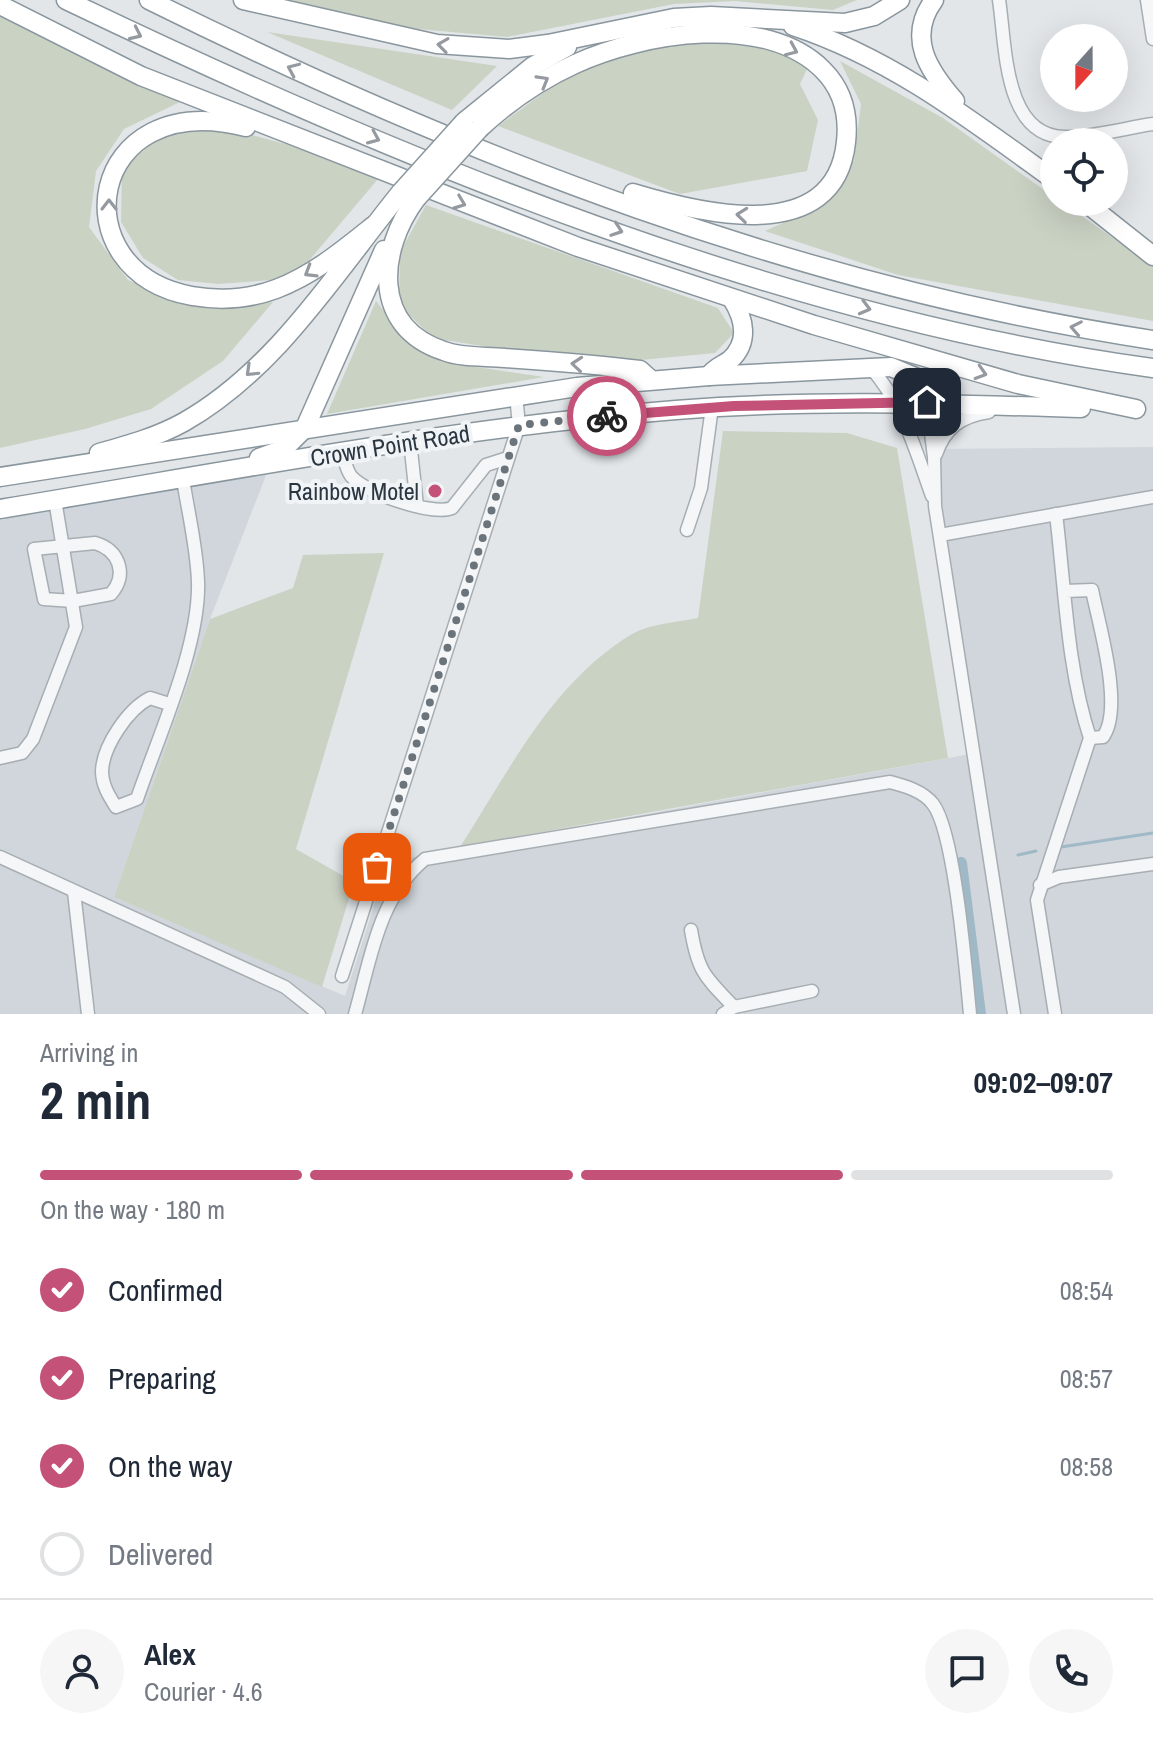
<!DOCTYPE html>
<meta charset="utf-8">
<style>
body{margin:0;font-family:"Archivo Narrow",sans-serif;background:#f6f6f7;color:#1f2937;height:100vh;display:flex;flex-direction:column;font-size:30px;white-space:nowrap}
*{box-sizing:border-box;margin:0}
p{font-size:26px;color:#747a83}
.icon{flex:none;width:44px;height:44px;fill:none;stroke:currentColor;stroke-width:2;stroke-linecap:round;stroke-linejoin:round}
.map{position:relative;height:1014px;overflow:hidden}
.drawer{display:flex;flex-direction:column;background:#fff;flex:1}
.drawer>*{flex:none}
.needle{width:52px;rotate:201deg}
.fabs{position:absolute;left:1040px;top:24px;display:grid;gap:16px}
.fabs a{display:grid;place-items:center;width:88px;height:88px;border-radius:50%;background:#fff;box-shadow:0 8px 32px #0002;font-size:40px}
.pin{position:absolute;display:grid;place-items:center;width:68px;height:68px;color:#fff;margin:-34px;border-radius:16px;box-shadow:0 4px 12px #0006}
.courier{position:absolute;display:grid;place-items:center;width:80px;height:80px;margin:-40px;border:6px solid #c45178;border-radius:50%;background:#fff;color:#222;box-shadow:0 2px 10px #0007}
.summary em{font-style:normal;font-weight:700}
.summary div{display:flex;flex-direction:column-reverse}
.summary{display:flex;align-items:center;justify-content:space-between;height:136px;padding:0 40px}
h1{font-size:52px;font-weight:700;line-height:60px}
.bar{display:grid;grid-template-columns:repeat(4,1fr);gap:12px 8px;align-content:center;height:96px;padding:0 40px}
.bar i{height:10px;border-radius:6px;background:#e0e1e3}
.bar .current{background:#c45178}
.bar p{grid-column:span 4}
.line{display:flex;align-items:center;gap:20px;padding:0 40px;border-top:2px solid #e0e1e3}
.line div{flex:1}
.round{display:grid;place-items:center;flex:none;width:84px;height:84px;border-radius:42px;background:#f6f6f7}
ol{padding:0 40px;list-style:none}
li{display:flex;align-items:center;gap:24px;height:88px}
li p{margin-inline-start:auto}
li .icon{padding:8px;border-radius:50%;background:#c45178;color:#fff;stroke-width:4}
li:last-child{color:#747a83}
li i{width:44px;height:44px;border:4px solid #e0e1e3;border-radius:50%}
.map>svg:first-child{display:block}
.built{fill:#d0d6db}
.green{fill:#cad2c4}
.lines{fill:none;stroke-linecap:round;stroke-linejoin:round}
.stream{stroke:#a0b9c6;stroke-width:3}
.canal{stroke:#a0b9c6;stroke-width:12}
.minor-casing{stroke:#a7aeb3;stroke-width:15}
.highway-casing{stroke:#8a969e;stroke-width:21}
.minor{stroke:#f4f6f8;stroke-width:12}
.highway{stroke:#fff;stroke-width:18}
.highway-bridge-casing{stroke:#8a969e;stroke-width:21;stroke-linecap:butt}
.highway-bridge{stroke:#fff;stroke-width:18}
.oneway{stroke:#959aa0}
.done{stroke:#6b747b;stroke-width:8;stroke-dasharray:0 14.4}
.route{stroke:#c45178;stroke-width:10}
.poi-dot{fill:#c45178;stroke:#f1f4f7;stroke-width:3}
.labels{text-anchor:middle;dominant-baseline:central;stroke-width:8;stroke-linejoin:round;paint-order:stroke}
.street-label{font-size:24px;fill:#2b3640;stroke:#f1f4f7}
.poi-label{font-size:24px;fill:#2b3640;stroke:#f1f4f7;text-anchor:end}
</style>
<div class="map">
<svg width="1153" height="1014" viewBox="0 0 1153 1014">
<rect width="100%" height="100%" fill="#e2e6e9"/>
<path class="built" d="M1153 447V1014H0V509L270 465 210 619 114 897 345 996 388 862 981 752 929 449Z"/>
<g class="green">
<path d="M290 0H857L833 10 735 1 674 4 507 37 396 27Z"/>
<path d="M0 9 182 101 124 129 96 171 89 227 128 280 192 306 273 302 223 361 151 409 85 429 0 448Z"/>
<path d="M267 32 497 66 452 110Z"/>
<path d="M700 41 779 50 810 63 800 84 818 120 807 171 680 194 498 126 554 85 619 54Z"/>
<path d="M840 61 943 118 1054 197V202H1062L1153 266V321L898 275 765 231 827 203 854 160 861 104Z"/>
<path d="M215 125 289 145 378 179 307 263 272 280 218 284 178 280 143 258 121 222 122 169 156 140Z"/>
<path d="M426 205 718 308 734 333 715 353 620 362 482 346 433 338 399 305 400 252Z"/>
<path d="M376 301 406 339 449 363 544 377 327 414Z"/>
<path d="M723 431 847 433 897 448 948 758 460 847C509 771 552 682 632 634 650 624 678 622 698 618Z"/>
<path d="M384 553 296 849 354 882 322 987 114 897 210 619 293 588 303 555Z"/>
</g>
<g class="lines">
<g class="stream">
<path d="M1061 847 1153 833"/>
<path d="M1018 855 1036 851"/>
</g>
<path class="canal" d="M961 863 980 1014"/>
<defs>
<g id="minor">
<path d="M999 0C1006 44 1003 138 1066 137 1095 137 1125 128 1153 124"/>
<path d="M1147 0 1153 39"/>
<path d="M870 367C903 403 916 452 932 496"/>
<path d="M927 402 934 457 935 506 1014 1014"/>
<path d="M410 441 417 506"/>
<path d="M342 452C345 461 346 469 351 476 365 493 432 516 452 508L486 465 508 458"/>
<path d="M936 454C945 428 961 416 989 412"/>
<path d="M1056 514C1065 588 1067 668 1090 738L1103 737C1124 708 1099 625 1092 590L1065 591"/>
<path d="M687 530 701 488 712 407"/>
<path d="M940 535 1153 497"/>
<path d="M95 543C119 550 128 574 111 594L73 601 44 599 34 549Z"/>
<path d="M169 704 150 698C128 709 103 746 102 771 102 785 109 796 116 807L137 799C158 737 200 646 198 582 197 548 188 512 183 479"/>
<path d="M0 758 22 753 33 739 76 627 55 500"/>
<path d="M0 857 285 987 319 1014"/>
<path d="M1040 885 1059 877 1153 864"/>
<path d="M74 892 88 1014"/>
<path d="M691 930C698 972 705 977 734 1007"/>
<path d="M342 976 519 425 516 395"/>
<path d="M355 1014C371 958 378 898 425 859L890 782C905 786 923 791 933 804 955 833 966 973 970 1014"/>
<path d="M723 1014 734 1007 812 991"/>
<path d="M1055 1014 1037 900 1090 738"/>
</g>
<g id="highway">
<path d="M66 0C401 161 783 318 1153 368"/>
<path d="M149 0C466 157 802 287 1153 340"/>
<path d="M243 0 437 44 509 49 548 44 674 18 711 16 845 23 874 16 900 0"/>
<path d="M934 0C906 38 929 71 955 101"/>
<path d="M0 5 141 76 578 247 814 325 1018 384 1136 409"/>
<path d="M793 26C891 58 971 120 1054 180"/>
<path d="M464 122 533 66 567 47"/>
<path d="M246 127C86 86 58 272 192 296 221 301 249 299 276 289 313 275 343 250 373 226"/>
<path d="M480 128C509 101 540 80 575 64 642 33 766 12 823 70 843 90 849 115 846 142 835 248 699 213 633 193"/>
<path d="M416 199C379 249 370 327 444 351 462 358 485 356 505 358 550 361 595 364 640 370L651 380"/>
<path d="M1085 202 1153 256"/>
<path d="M709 376C715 367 722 366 730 360 750 342 744 318 732 299"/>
<path d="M99 453C128 445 157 437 184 422 276 370 336 272 401 192"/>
<path d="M259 458 284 449 305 428 384 250"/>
<path d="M0 477 577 387 709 376 891 367 915 377 927 402"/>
<path d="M0 509C225 472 449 428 676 410 811 399 946 404 1081 408"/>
</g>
</defs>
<use href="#minor" class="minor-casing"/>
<use href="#highway" class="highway-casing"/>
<use href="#minor" class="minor"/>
<use href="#highway" class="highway"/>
<defs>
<g id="highway-bridge">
<path d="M401 192 464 122"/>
<path d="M416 199 480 128"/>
</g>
</defs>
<use href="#highway-bridge" class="highway-bridge-casing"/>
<use href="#highway-bridge" class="highway-bridge"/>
</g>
<defs><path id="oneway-chevron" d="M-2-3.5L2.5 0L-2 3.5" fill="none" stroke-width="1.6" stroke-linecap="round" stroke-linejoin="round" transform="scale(2)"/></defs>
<g class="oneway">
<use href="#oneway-chevron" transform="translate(136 34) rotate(25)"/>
<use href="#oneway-chevron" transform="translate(443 45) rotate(-172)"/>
<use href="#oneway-chevron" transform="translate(792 50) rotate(24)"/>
<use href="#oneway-chevron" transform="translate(293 69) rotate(-156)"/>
<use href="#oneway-chevron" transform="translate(543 81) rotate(-30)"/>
<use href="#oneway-chevron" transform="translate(374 138) rotate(23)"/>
<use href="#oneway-chevron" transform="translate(460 203) rotate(21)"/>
<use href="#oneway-chevron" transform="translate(109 205) rotate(-90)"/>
<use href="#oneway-chevron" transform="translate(742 215) rotate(-174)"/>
<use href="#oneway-chevron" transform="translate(617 230) rotate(19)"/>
<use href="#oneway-chevron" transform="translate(310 272) rotate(149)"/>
<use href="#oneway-chevron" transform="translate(865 308) rotate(15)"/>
<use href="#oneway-chevron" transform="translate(1076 328) rotate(-169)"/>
<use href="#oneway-chevron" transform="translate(577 364) rotate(-175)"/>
<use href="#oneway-chevron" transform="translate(251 371) rotate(136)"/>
<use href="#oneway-chevron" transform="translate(981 373) rotate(17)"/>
</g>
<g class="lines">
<path class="done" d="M377 867 519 425 607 416"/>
<path class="route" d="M607 416 734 406 927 402"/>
</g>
<circle class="poi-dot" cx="435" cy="491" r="8"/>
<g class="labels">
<g class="street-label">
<text transform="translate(390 445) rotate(-9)">Crown Point Road</text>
</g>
<g class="poi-label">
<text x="419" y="491">Rainbow Motel</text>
</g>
</g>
</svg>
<div class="fabs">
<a><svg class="needle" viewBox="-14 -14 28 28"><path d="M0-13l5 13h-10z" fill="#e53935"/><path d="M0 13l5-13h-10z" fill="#747a83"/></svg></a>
<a><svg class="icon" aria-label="locate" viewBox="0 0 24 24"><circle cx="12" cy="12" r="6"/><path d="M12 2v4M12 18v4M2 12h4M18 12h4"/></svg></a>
</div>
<div class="pin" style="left:377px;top:867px;background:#ea580c"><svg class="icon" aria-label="bag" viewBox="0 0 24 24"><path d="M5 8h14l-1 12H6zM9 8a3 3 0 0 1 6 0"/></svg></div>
<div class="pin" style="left:927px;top:402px;background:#1f2937"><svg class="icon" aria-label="home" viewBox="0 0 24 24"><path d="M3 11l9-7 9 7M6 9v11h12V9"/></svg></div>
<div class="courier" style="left:607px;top:416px"><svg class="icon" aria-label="bike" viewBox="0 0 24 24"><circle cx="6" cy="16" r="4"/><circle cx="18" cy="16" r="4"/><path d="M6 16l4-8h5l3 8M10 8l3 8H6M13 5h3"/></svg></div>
</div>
<section class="drawer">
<div class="summary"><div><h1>2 min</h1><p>Arriving in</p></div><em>09:02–09:07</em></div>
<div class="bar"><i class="current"></i><i class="current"></i><i class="current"></i><i></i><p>On the way · 180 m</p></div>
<ol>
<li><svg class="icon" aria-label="check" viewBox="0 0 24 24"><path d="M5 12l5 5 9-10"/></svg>Confirmed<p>08:54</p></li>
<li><svg class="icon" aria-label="check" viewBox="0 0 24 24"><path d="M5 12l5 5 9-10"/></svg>Preparing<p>08:57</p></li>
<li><svg class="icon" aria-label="check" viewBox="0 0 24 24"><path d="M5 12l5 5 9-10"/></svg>On the way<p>08:58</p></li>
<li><i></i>Delivered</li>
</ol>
<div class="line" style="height:144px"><a class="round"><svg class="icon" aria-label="person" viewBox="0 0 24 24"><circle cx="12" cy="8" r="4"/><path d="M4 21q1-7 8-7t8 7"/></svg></a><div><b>Alex</b><p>Courier · 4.6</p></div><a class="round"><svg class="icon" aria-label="chat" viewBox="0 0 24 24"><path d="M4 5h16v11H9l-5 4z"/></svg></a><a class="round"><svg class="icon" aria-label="phone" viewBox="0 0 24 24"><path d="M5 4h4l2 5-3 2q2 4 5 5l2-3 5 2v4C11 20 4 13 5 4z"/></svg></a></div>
</section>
